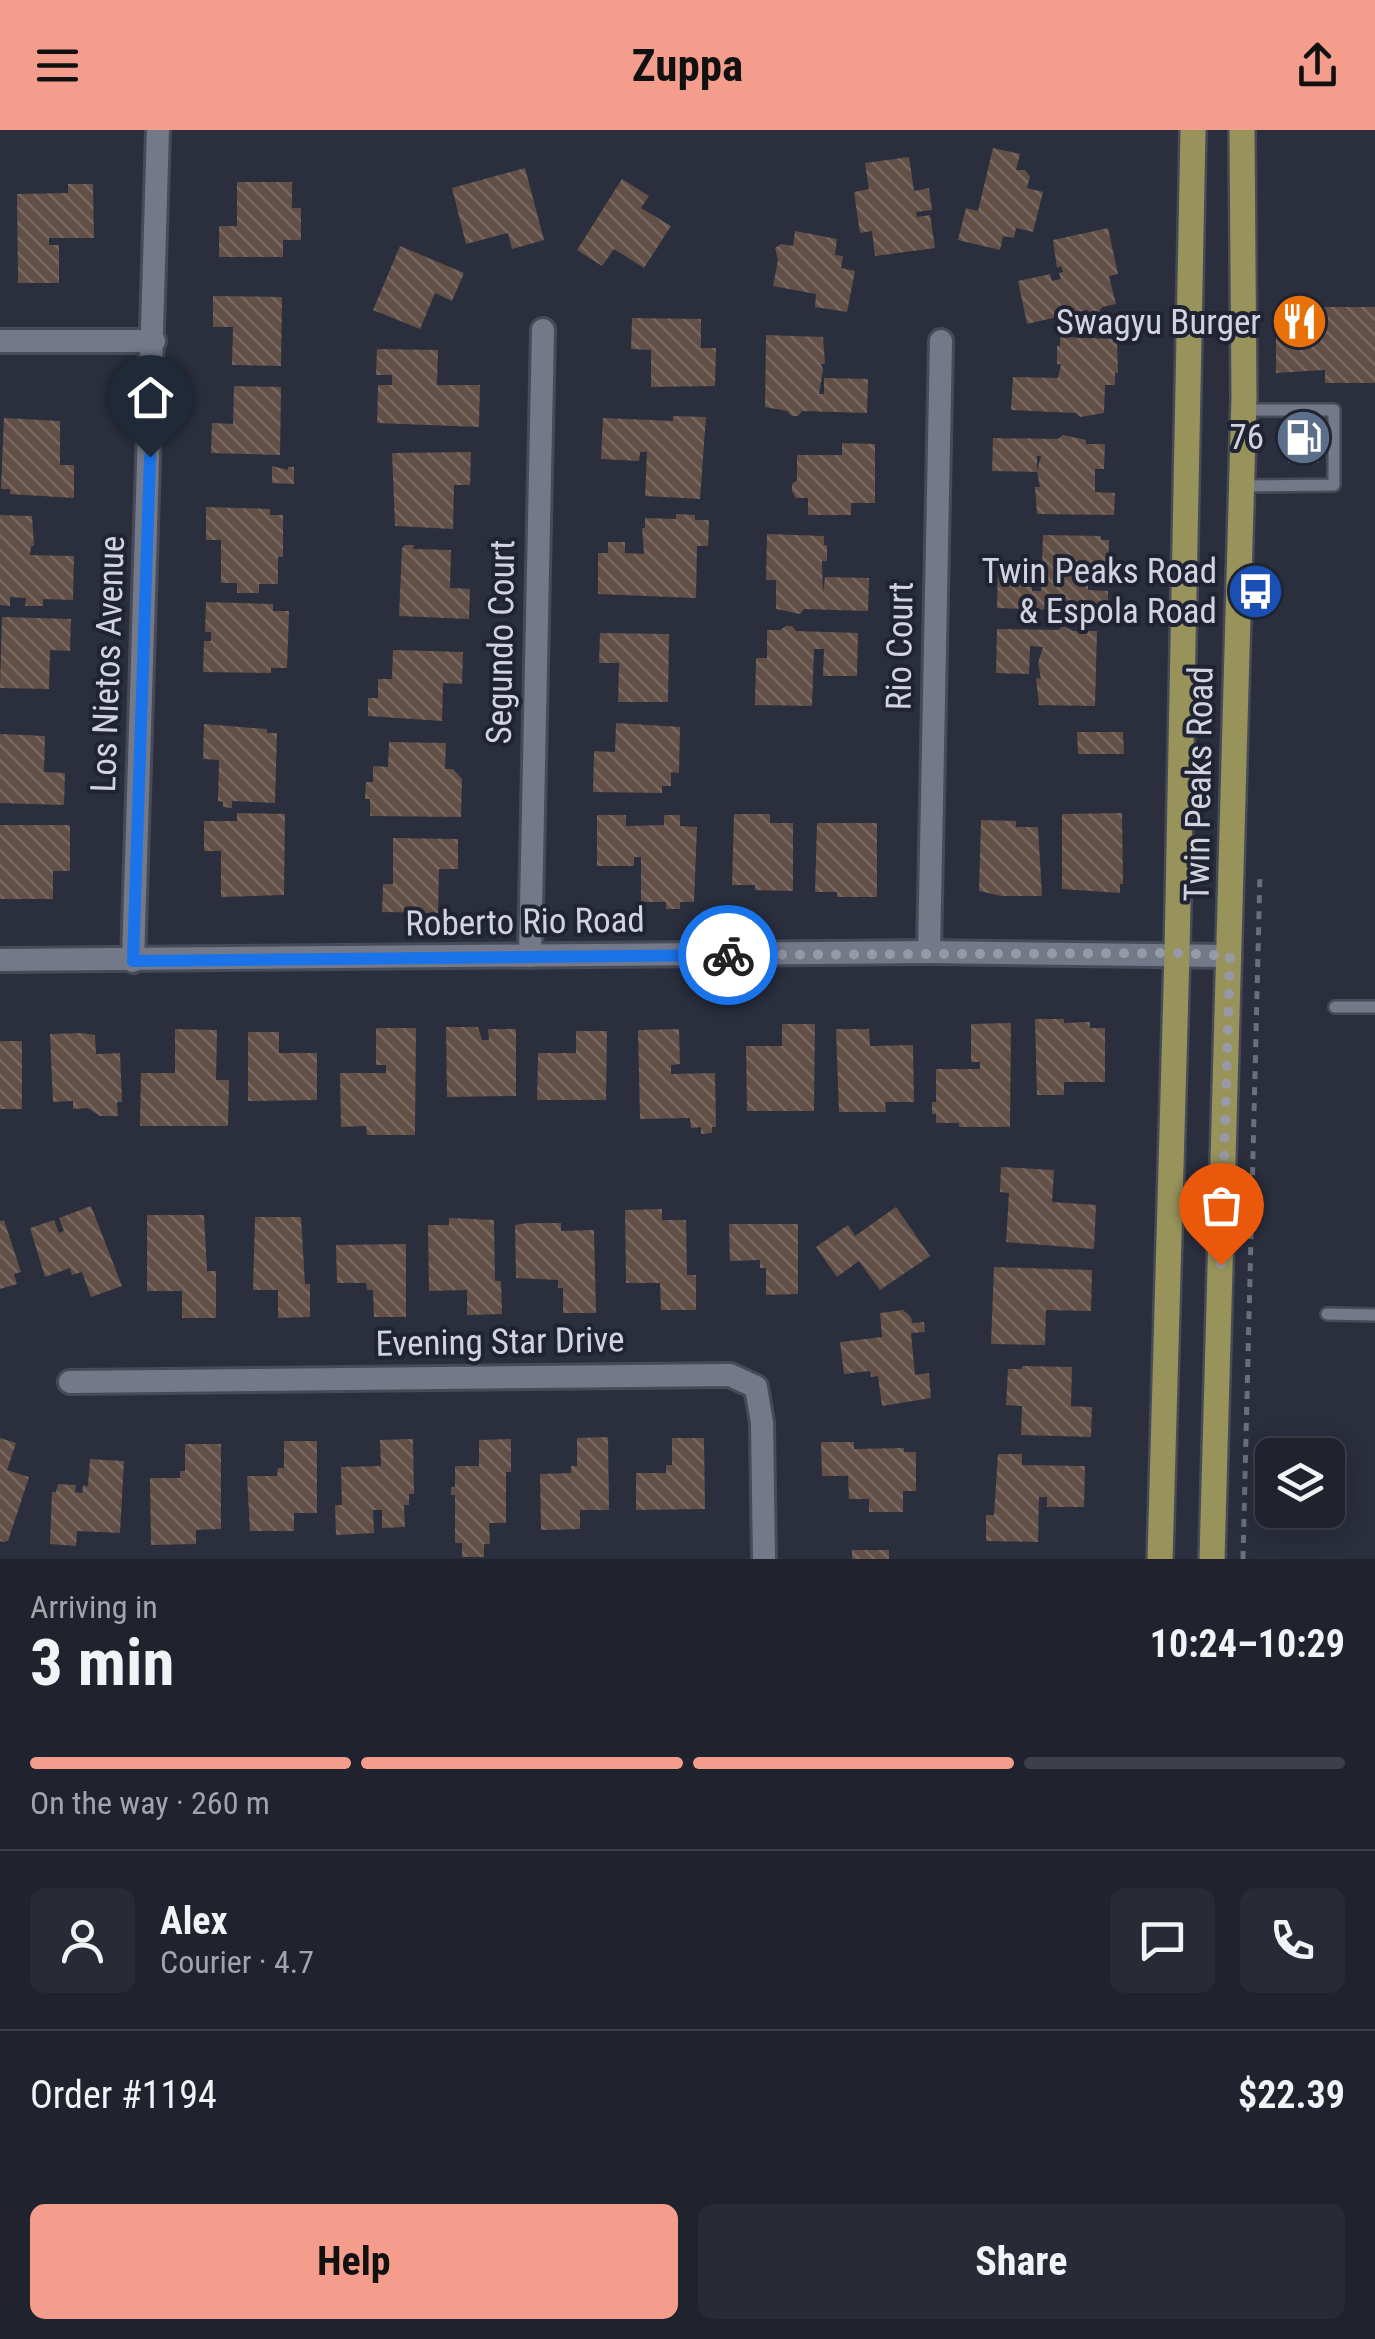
<!DOCTYPE html>
<meta charset="utf-8">
<style>
body{margin:0;font-family:"Roboto Condensed",sans-serif;background:#282a36;color:#f1f3f6;height:100vh;display:flex;flex-direction:column;font-size:38px;white-space:nowrap}
*{box-sizing:border-box;margin:0}
p{font-size:32px;color:#a2a4aa}
.icon{flex:none;width:55px;height:55px;fill:none;stroke:currentColor;stroke-width:2;stroke-linecap:round;stroke-linejoin:round}
.map{position:relative;height:1429px;overflow:hidden}
.side{display:flex;flex-direction:column;background:#20222e;flex:1}
.side>*{flex:none}
.buttons{position:absolute;left:1255px;top:1308px;display:grid;gap:20px}
.buttons a{display:grid;place-items:center;width:90px;height:90px;border-radius:15px;background:#20222e;box-shadow:0 5px 25px #0003,0 0 0 2px #3d3f4a;font-size:50px}
.pin{position:absolute;display:grid;place-items:center;width:85px;height:85px;color:#fff;margin:-102px -42px;border-radius:50% 50% 50% 0;rotate:-45deg;box-shadow:0 0 10px #0007}
.pin .icon{rotate:45deg}
.courier{position:absolute;display:grid;place-items:center;width:100px;height:100px;margin:-50px;border:8px solid #1a73e8;border-radius:50%;background:#fff;color:#222;box-shadow:0 2px 12px #0007}
.head em{font-style:normal;font-weight:700}
.head div{display:flex;flex-direction:column-reverse}
.head{display:flex;align-items:center;justify-content:space-between;height:170px;padding:0 30px}
h1{font-size:65px;font-weight:700;line-height:75px}
.bar{display:grid;grid-template-columns:repeat(4,1fr);gap:15px 10px;align-content:center;height:120px;padding:0 30px}
.bar i{height:12px;border-radius:8px;background:#3d3f4a}
.bar .active{background:#f49d8d}
.bar p{grid-column:span 4}
.line{display:flex;align-items:center;gap:25px;padding:0 30px;border-top:2px solid #3d3f4a}
.line div{flex:1}
.round{display:grid;place-items:center;flex:none;width:105px;height:105px;border-radius:15px;background:#282a36}
.primary-button{display:flex;gap:20px;margin-top:auto;padding:20px 30px}
.primary-button a{flex:1;height:115px;border-radius:15px;background:#f49d8d;color:#111;font-size:40px;font-weight:700;line-height:115px;text-align:center}
.primary-button a+a{background:#282a36;color:#f1f3f6}
header{display:flex;justify-content:space-between;align-items:center;height:130px;padding:0 30px;background:#f49d8d;color:#111;font-size:45px;font-weight:700}
.map>svg:first-child{display:block}
.building{fill:url(#building-back-hatch)}
.lines{fill:none;stroke-linecap:round;stroke-linejoin:round}
.service-casing{stroke:#474b57;stroke-width:16}
.minor-casing{stroke:#474b57;stroke-width:28}
.primary-casing{stroke:#474b57;stroke-width:30}
.path{stroke:#6b6e7b;stroke-width:5;stroke-dasharray:8 8;stroke-linecap:butt}
.service{stroke:#74798a;stroke-width:11}
.minor{stroke:#74798a;stroke-width:22}
.primary{stroke:#98925b;stroke-width:25}
.done{stroke:#979aa6;stroke-width:10;stroke-dasharray:0 18}
.route{stroke:#1a73e8;stroke-width:12}
.labels{text-anchor:middle;dominant-baseline:central;stroke-width:8;stroke-linejoin:round;paint-order:stroke}
.poi-label{font-size:35px;fill:#d1d4de;stroke:#202432;text-anchor:end}
.street-label{font-size:35px;fill:#d1d4de;stroke:#202432}
</style>
<header><svg class="icon" aria-label="menu" viewBox="0 0 24 24"><path d="M4 6h16M4 12h16M4 18h16"/></svg>Zuppa<svg class="icon" aria-label="share" viewBox="0 0 24 24"><path d="M12 15V3M7 8l5-5 5 5M5 13v7h14v-7"/></svg></header>
<div class="map">
<svg width="1375" height="1429" viewBox="0 0 1375 1429">
<defs>
<pattern id="building-back-hatch" width="6" height="6" patternUnits="userSpaceOnUse" patternTransform="scale(2.5)"><rect width="6" height="6" fill="#625047"/><path d="M-1 5l2 2M0 0l6 6M5-1l2 2" fill="none" stroke="#776861"/></pattern>
</defs>
<rect width="100%" height="100%" fill="#2a2e3d"/>
<g class="building">
<path d="M993 18 1020 24 1016 40H1025L1030 47 1027 58 1043 62 1033 102 1016 98 1014 108 1003 106 1000 120 958 110 966 78 978 81Z"/>
<path d="M909 27 914 61 929 58 932 80 916 82 917 87 930 85 935 118 875 126 872 101 860 103 854 62 869 59 865 33Z"/>
<path d="M525 38 544 110 512 119 508 103 466 114 452 58Z"/>
<path d="M622 49 649 66 641 78 671 96 644 138 614 119 602 136 577 120Z"/>
<path d="M237 52H292V78H301V110H283V127H219V96H237Z"/>
<path d="M68 54H93L94 108H49V115H59V153H18L17 64 68 63Z"/>
<path d="M1108 98 1118 144 1109 146 1116 174 1102 177 1099 182 1093 184 1087 180 1027 194 1018 151 1050 144 1052 151 1061 149 1059 143 1063 142 1061 136 1057 138 1053 110Z"/>
<path d="M795 101 837 109 835 125 843 126 841 138 855 141 847 182 815 177 816 164 773 156 778 130 775 118 781 114 793 116Z"/>
<path d="M400 116 464 143 452 171 435 163 420 199 373 180Z"/>
<path d="M213 166 282 167 281 236 232 235 233 197H213Z"/>
<path d="M1276 177H1375V253H1325V240L1276 243Z"/>
<path d="M632 188 701 189V218H716L715 256 651 257V220L631 219Z"/>
<path d="M766 205 823 207 825 234H821L823 240 819 264H824V248L868 249 867 283 802 281 798 286H792L787 281 765 277Z"/>
<path d="M1060 207 1117 209 1118 243H1115V255H1105L1104 283 1080 287 1076 283 1011 280 1013 247 1058 248 1061 234H1057V216H1060Z"/>
<path d="M377 219 438 220 437 255H480L479 297 377 293 378 255H392V245H376Z"/>
<path d="M234 256 281 257 280 325 211 323 212 293 233 294Z"/>
<path d="M673 286 706 287 700 369 645 366 647 322H640L639 331 601 329 603 288 673 291Z"/>
<path d="M4 288 60 291V335H74V368L10 364V359H1Z"/>
<rect x="1288" y="298" width="31" height="35"/>
<path d="M1063 305 1086 310V314H1105L1104 339H1095V362L1115 363 1114 385 1037 384 1035 357H1040L1037 341 1041 326H1037V342L992 341 993 308 1058 309Z"/>
<path d="M842 313 875 314V373H851V385H808V368H796L792 361V354L797 350V325H842Z"/>
<path d="M471 322 470 355H454L453 399 395 396 392 323Z"/>
<path d="M272 336 288 340V337H294V354L272 353Z"/>
<path d="M206 377 270 379V385H283V427H278V454H259V463H237V453H221V410H206Z"/>
<path d="M676 384 695 385V390H709L708 416H697L696 468 598 464V423H608V412H625V423L644 424 642 398H645V388L676 389Z"/>
<path d="M0 385 32 386 34 416H31L30 425 74 426 73 470 43 469V476H25L26 468 10 467V476L0 475Z"/>
<path d="M767 404 824 406V415H827V431H822L823 463 825 447 869 448 868 481 804 479 800 484 776 479V450H766Z"/>
<path d="M1043 405 1101 406V410H1109L1108 450 1088 453V460L1108 461V479L1087 478V481H1074L1070 486H1063L1058 480 997 478 998 434 1032 435V461H1041Z"/>
<path d="M405 415H414L413 419 451 420 450 458 470 459 469 489 399 486 402 418Z"/>
<path d="M206 472 273 474V481H289L287 538H271V543L203 542 204 511H211V502H205Z"/>
<path d="M2 487 71 489 70 521 50 520 49 559 0 558Z"/>
<path d="M786 496H792L796 501 858 503 857 546H823L824 519H814L812 576 755 575 756 528H767V500H780Z"/>
<path d="M1063 496 1073 501H1097L1095 576 1039 575 1036 548 1041 549 1038 533 1043 517 1030 516 1029 544 996 543 997 499 1058 500Z"/>
<path d="M600 503 669 504 668 572H618L619 533H599Z"/>
<path d="M393 520 463 522 462 554 443 553 442 591 368 586V568H378V549H392Z"/>
<path d="M616 593 680 597 679 643 671 642V656H662V663L593 662 594 621 615 622Z"/>
<path d="M204 594 267 599V603H277L275 673 232 671V678L223 677V672L218 671 219 630 203 629Z"/>
<path d="M1077 602H1123L1124 624H1078Z"/>
<path d="M0 604 45 606 44 642 65 643 64 675 0 673Z"/>
<path d="M389 612 446 613 445 639H453L462 649 461 687 370 686V669H365L366 652H373V636L388 637Z"/>
<path d="M237 683 285 684 284 765 221 767V721H204V691H237Z"/>
<path d="M1122 683 1123 754H1120V763L1062 759V684Z"/>
<path d="M734 684H770V693H793V761L755 760V755H732Z"/>
<path d="M597 685H626V696L664 695V685H680V696L697 697 694 772H680V779H666V772H641V727H634V736H597Z"/>
<path d="M981 690 1016 691V697H1038L1042 766H1001L979 761Z"/>
<path d="M817 693H877V767H837V762H815Z"/>
<path d="M0 695H70V741H53V769H0Z"/>
<path d="M393 708 458 709V739H439L438 783 382 782 383 754H393Z"/>
<path d="M1035 889H1064V893L1090 892V898H1105V952H1064V965H1037Z"/>
<path d="M1011 893 1010 997H959V993H936V984H932V972H936V939H980V932H971V894Z"/>
<path d="M782 894H815L814 981H747L746 916H782Z"/>
<path d="M446 897H478L482 910H489L488 899H516V966L447 967Z"/>
<path d="M376 898H416L415 1005H367L366 996 341 997 340 943H386V935H376Z"/>
<path d="M175 899 217 900 216 950H229L228 996H140L141 943H175Z"/>
<path d="M679 899 680 934 671 935V944L715 943 716 997H712V1003L701 1004V997L691 998 690 988 640 989 638 900Z"/>
<path d="M836 899H869L870 916 913 915 914 972H885L886 982H839Z"/>
<path d="M576 901H607L606 970H537L538 923H576Z"/>
<path d="M248 902H279V923H317V970L248 971Z"/>
<path d="M82 903 95 905 96 924 120 923 122 972H117L118 986H100L88 978 73 979V971L53 972 50 904Z"/>
<rect x="0" y="911" width="22" height="68"/>
<path d="M1001 1037 1054 1040 1052 1072 1096 1075 1094 1119 1006 1112 1009 1063 1000 1062Z"/>
<path d="M91 1076 122 1156 91 1167 82 1142 72 1145 70 1138 45 1147 30 1098 54 1090 59 1103 64 1101 59 1088Z"/>
<path d="M896 1077 930 1126 880 1160 859 1131 837 1147 816 1117 848 1095 855 1106Z"/>
<path d="M662 1079V1090H686L687 1145H696V1180H661L660 1153H626L625 1080Z"/>
<path d="M147 1085H204L207 1141H216V1188H182V1161H147Z"/>
<path d="M255 1087H301L305 1154H310V1187L278 1188V1160H253Z"/>
<path d="M449 1088 494 1090 495 1151H501L502 1184 467 1185V1160L429 1161 428 1095H449Z"/>
<path d="M4 1090 21 1142 14 1144 17 1154 0 1159V1091Z"/>
<path d="M527 1093H561V1101L594 1100 596 1183H563V1158H558V1150L516 1148 515 1095Z"/>
<path d="M729 1094H798V1164L766 1165V1138H760V1130L730 1131Z"/>
<path d="M406 1114V1187H374L373 1160H367L366 1153H337L336 1115Z"/>
<path d="M994 1137 1092 1140 1091 1181 1046 1180 1045 1215 991 1214Z"/>
<path d="M903 1180 911 1187 912 1193 924 1192 925 1202 911 1203 915 1245 929 1243 931 1268 882 1276 878 1246 871 1247 870 1241 844 1244 840 1212 882 1207 880 1183Z"/>
<path d="M1022 1236 1072 1237 1071 1276 1092 1277 1091 1307 1021 1305 1022 1276 1006 1275 1008 1239H1022Z"/>
<path d="M608 1307 609 1380H580V1399L541 1400 540 1344 571 1343V1336H577V1308Z"/>
<path d="M0 1308 16 1313 7 1340 29 1347 8 1411 3 1412 0 1411Z"/>
<path d="M672 1308H704L705 1379 636 1380V1343H666V1335H672Z"/>
<path d="M413 1309 414 1364H409V1375H404L405 1397 382 1398V1380H373L374 1403 336 1405 335 1375H342L341 1337 381 1336 380 1310Z"/>
<path d="M511 1309V1342H506V1393H489L490 1414H484V1427H462V1413H455V1365H451V1357H455V1336H479V1310Z"/>
<path d="M284 1311H317V1383H294V1401H250L247 1346H277L278 1338H284Z"/>
<path d="M821 1312H854V1319L904 1318V1322H916V1361H903V1382H869V1369H849L848 1346H822Z"/>
<path d="M185 1314H221V1399L196 1400V1414L151 1415 150 1348H180V1341H185Z"/>
<path d="M998 1324H1022V1335L1085 1336 1084 1377H1047V1367H1039L1038 1412 986 1411V1385H994Z"/>
<path d="M90 1329 124 1331 120 1403 77 1401 76 1416 50 1414 52 1362H56L58 1354 76 1355 75 1362 82 1363 83 1355 88 1356Z"/>
<rect x="852" y="1420" width="37" height="9"/>
</g>
<g class="lines">
<defs>
<g id="service">
<path d="M1242 356 1334 355V280H1244"/>
<path d="M1335 877H1375"/>
<path d="M1327 1184 1375 1185"/>
</g>
<g id="minor">
<path d="M0 211H154"/>
<path d="M929 822 941 211"/>
<path d="M530 826 543 200"/>
<path d="M0 830 929 822 1230 826"/>
<path d="M133 831 158 0"/>
<path d="M70 1252 730 1245 756 1257 762 1293 764 1429"/>
</g>
<g id="primary">
<path d="M1160 1429 1177 823 1193 0"/>
<path d="M1212 1429 1244 267 1242 0"/>
</g>
</defs>
<use href="#service" class="service-casing"/>
<use href="#minor" class="minor-casing"/>
<use href="#primary" class="primary-casing"/>
<path class="path" d="M1243 1429 1260 742"/>
<use href="#service" class="service"/>
<use href="#minor" class="minor"/>
<use href="#primary" class="primary"/>
</g>
<g class="lines">
<path class="done" d="M728 825 1177 823 1230 826 1221 1135"/>
<path class="route" d="M150 327 133 831 728 825"/>
</g>
<defs>
<symbol id="restaurant-disc" viewBox="-11 -11 22 22"><circle r="9.5" fill="#e8710a" stroke="#202432"/><path d="M-5-6h1v4h1v-4h1v4h1v-4h1v5L-1.5 .5V6h-2V.5L-5-1ZM5-6V6H3V1.5H1.5Q1.5-4 5-6Z" fill="#fff"/></symbol>
<symbol id="fuel-disc" viewBox="-11 -11 22 22"><circle r="9.5" fill="#5c6f8a" stroke="#202432"/><path d="M-5.5-6h7V0h2V4h1.3V-2.5L3-4.5l.8-.8L6-3V5H2.5V1h-1V6h-7ZM-4.2-4.7v3.2H.2V-4.7Z" fill="#fff"/></symbol>
<symbol id="bus-disc" viewBox="-11 -11 22 22"><circle r="9.5" fill="#1a4fb4" stroke="#202432"/><path d="M-5-6H5V4H4V6H2V4H-2V6H-4V4H-5ZM-3.5-4V0h7V-4ZM-3.5 1.2v1.5H-2V1.2ZM2 1.2v1.5H3.5V1.2Z" fill="#fff"/></symbol>
</defs>
<g fill-rule="evenodd">
<use href="#restaurant-disc" x="1268" y="160" width="63" height="63"/>
<use href="#fuel-disc" x="1272" y="276" width="63" height="63"/>
<use href="#bus-disc" x="1224" y="430" width="63" height="63"/>
</g>
<g class="labels">
<g class="poi-label">
<text x="1261" y="192">Swagyu Burger</text>
<text x="1264" y="307">76</text>
<text x="1217" y="441">Twin Peaks Road<tspan x="1217" dy="40">&amp; Espola Road</tspan></text>
</g>
<g class="street-label">
<text transform="translate(501 512) rotate(-89)">Segundo Court</text>
<text transform="translate(900 516) rotate(-89)">Rio Court</text>
<text transform="translate(108 534) rotate(-88)">Los Nietos Avenue</text>
<text transform="translate(1199 654) rotate(-89)">Twin Peaks Road</text>
<text transform="translate(525 792) rotate(-1)">Roberto Rio Road</text>
<text transform="translate(500 1212) rotate(-1)">Evening Star Drive</text>
</g>
</g>
</svg>
<div class="buttons">
<a><svg class="icon" aria-label="layers" viewBox="0 0 24 24"><path d="M12 4l9 5-9 5-9-5zM3 14l9 5 9-5"/></svg></a>
</div>
<div class="pin" style="left:1221px;top:1135px;background:#ea580c"><svg class="icon" aria-label="bag" viewBox="0 0 24 24"><path d="M5 8h14l-1 12H6zM9 8a3 3 0 0 1 6 0"/></svg></div>
<div class="pin" style="left:150px;top:327px;background:#1f2937"><svg class="icon" aria-label="home" viewBox="0 0 24 24"><path d="M3 11l9-7 9 7M6 9v11h12V9"/></svg></div>
<div class="courier" style="left:728px;top:825px"><svg class="icon" aria-label="bike" viewBox="0 0 24 24"><circle cx="6" cy="16" r="4"/><circle cx="18" cy="16" r="4"/><path d="M6 16l4-8h5l3 8M10 8l3 8H6M13 5h3"/></svg></div>
</div>
<section class="side">
<div class="head"><div><h1>3 min</h1><p>Arriving in</p></div><em>10:24–10:29</em></div>
<div class="bar"><i class="active"></i><i class="active"></i><i class="active"></i><i></i><p>On the way · 260 m</p></div>
<div class="line" style="height:180px"><a class="round"><svg class="icon" aria-label="person" viewBox="0 0 24 24"><circle cx="12" cy="8" r="4"/><path d="M4 21q1-7 8-7t8 7"/></svg></a><div><b>Alex</b><p>Courier · 4.7</p></div><a class="round"><svg class="icon" aria-label="chat" viewBox="0 0 24 24"><path d="M4 5h16v11H9l-5 4z"/></svg></a><a class="round"><svg class="icon" aria-label="phone" viewBox="0 0 24 24"><path d="M5 4h4l2 5-3 2q2 4 5 5l2-3 5 2v4C11 20 4 13 5 4z"/></svg></a></div>
<div class="line" style="height:130px"><div>Order #1194</div><b>$22.39</b></div>
<div class="primary-button"><a>Help</a><a>Share</a></div>
</section>
